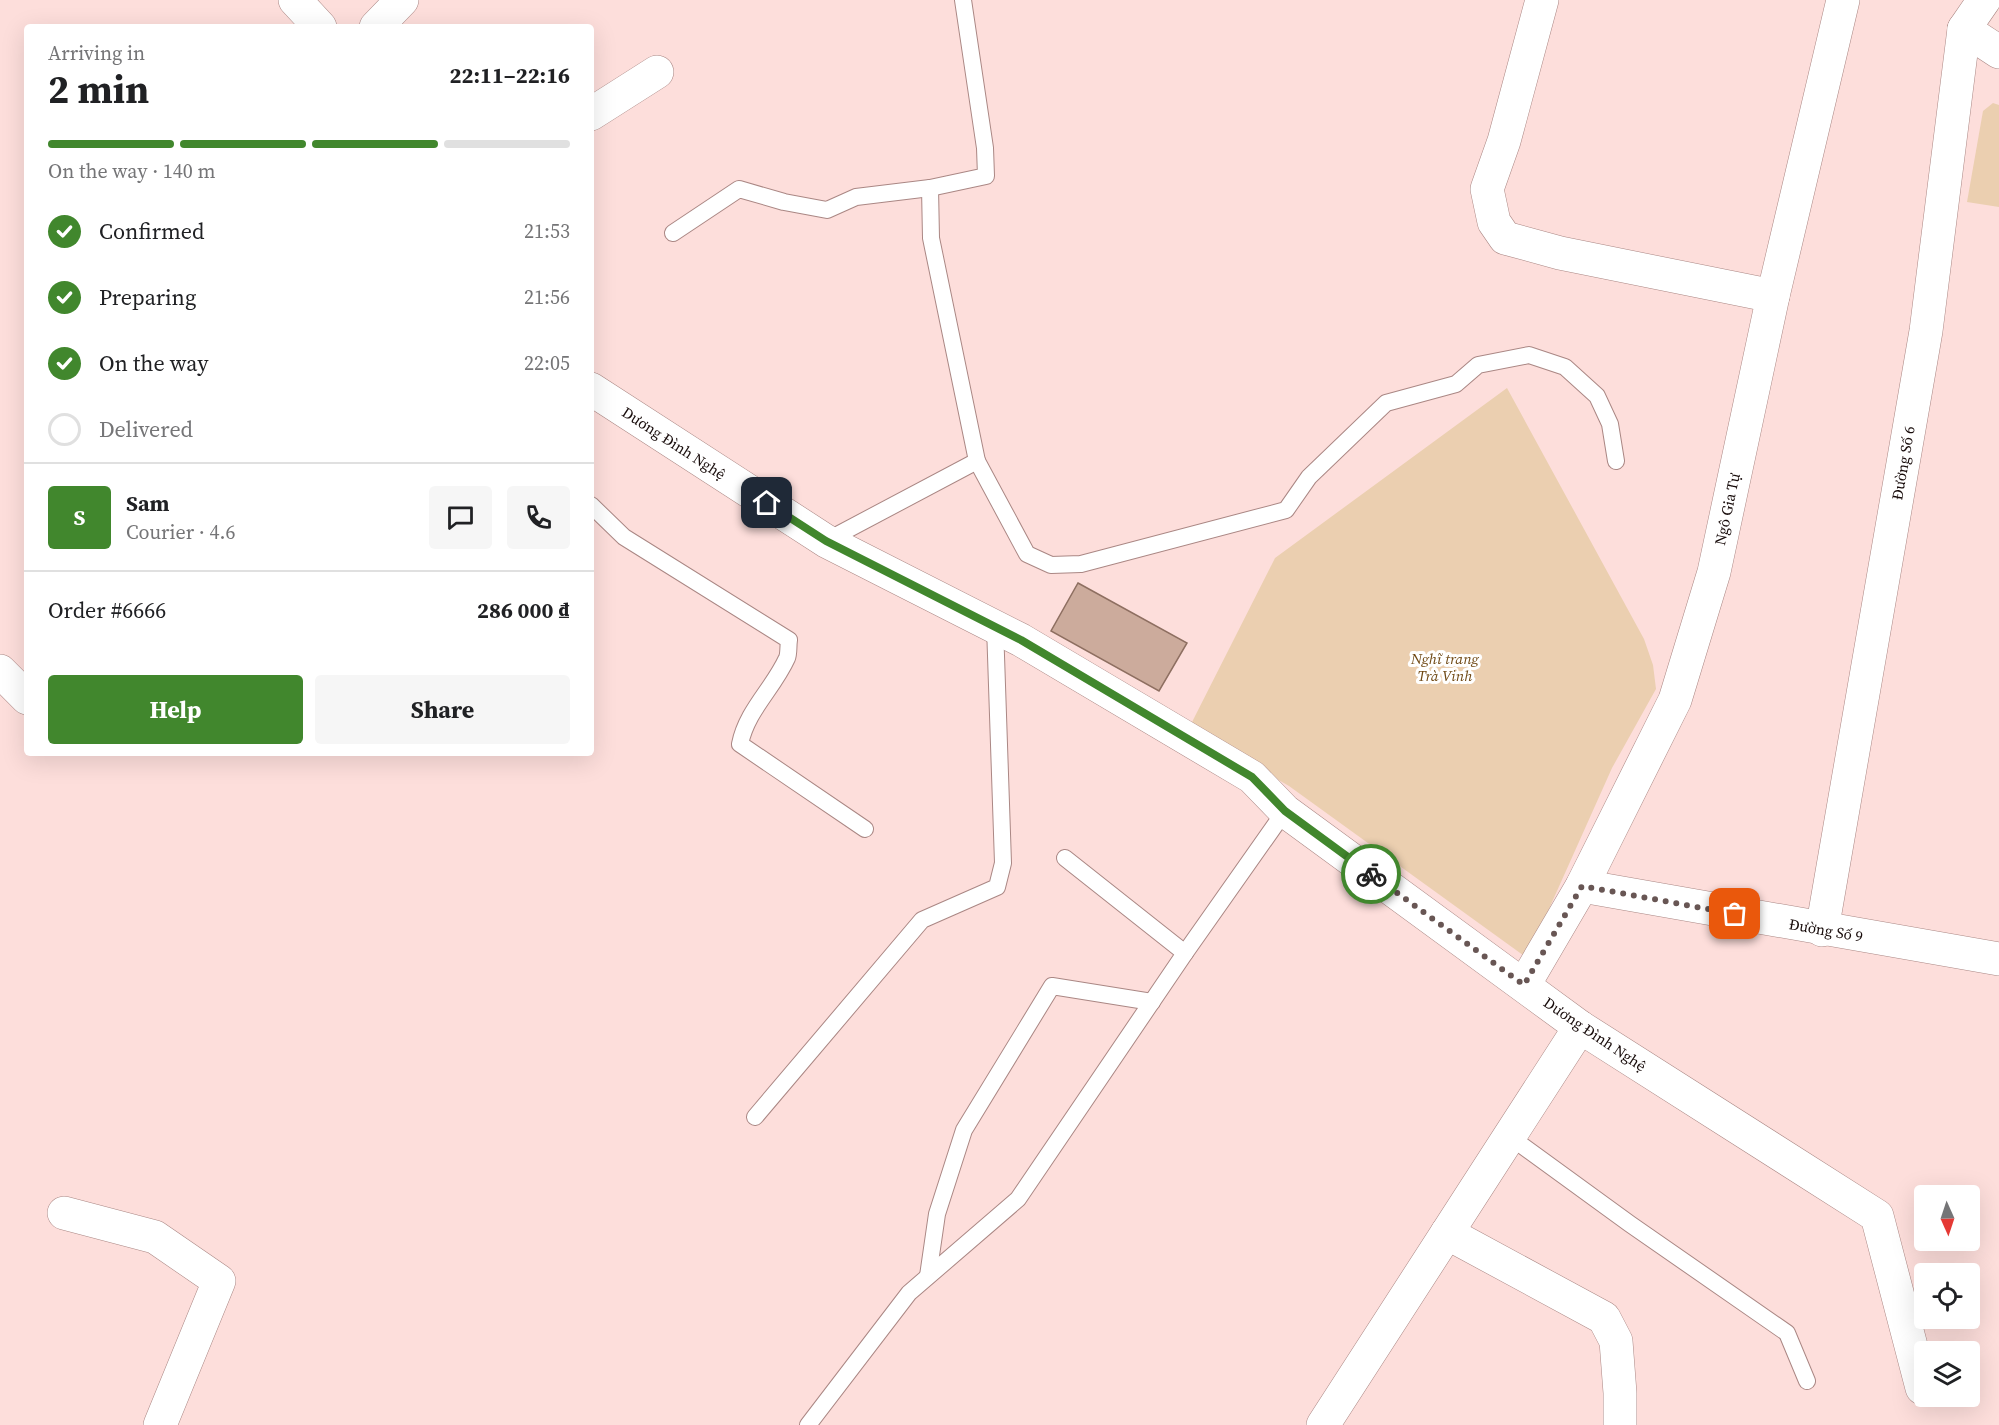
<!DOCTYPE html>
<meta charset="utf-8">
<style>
body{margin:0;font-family:"Source Serif 4",serif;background:#f6f6f6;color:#202124;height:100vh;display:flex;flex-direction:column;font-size:22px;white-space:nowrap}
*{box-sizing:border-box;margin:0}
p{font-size:20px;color:#757577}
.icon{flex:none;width:33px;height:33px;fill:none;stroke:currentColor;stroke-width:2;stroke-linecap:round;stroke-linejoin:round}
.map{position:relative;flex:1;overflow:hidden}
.side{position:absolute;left:24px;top:24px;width:570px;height:732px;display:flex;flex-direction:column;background:#fff;border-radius:6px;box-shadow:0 6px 24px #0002}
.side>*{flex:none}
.needle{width:39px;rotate:177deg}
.buttons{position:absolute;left:1914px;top:1185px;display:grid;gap:12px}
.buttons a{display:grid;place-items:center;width:66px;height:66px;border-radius:6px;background:#fff;box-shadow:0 6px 24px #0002;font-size:30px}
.pin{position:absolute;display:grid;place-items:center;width:51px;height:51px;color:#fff;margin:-26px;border-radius:12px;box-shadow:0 3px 9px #0006}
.courier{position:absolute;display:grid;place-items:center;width:60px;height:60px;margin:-30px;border:4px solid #41872d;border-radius:50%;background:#fff;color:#222;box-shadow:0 2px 8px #0007}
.overview em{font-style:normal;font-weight:700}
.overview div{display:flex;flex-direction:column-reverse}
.overview{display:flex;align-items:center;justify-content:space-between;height:102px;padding:0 24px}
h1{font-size:39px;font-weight:700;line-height:45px}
.bar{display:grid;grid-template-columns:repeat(4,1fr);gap:9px 6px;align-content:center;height:72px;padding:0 24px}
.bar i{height:8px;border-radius:4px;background:#e0e0e0}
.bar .current{background:#41872d}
.bar p{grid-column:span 4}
.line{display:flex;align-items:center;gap:15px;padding:0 24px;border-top:2px solid #e0e0e0}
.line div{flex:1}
.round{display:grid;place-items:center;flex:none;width:63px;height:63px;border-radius:6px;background:#f6f6f6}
ol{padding:0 24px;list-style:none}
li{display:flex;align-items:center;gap:18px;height:66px}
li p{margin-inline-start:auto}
li .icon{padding:6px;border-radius:50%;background:#41872d;color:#fff;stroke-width:4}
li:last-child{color:#757577}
li i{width:33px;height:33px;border:3px solid #e0e0e0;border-radius:50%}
.cta{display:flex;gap:12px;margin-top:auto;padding:12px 24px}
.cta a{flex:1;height:69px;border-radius:6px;background:#41872d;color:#fff;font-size:24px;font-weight:700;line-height:69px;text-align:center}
.cta a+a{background:#f6f6f6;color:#202124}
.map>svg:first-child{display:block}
.green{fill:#ebcfb0}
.building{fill:#ccab9c;stroke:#8e6f61;stroke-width:1.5}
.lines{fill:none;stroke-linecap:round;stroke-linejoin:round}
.lane-casing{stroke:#aa8784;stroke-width:18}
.street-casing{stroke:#aa8784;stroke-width:34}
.lane{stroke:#fff;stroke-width:16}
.street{stroke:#fff;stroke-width:33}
.done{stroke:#685654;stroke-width:6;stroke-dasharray:0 10.8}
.route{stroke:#41872d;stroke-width:8}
.labels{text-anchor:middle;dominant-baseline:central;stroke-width:6;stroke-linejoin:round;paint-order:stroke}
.street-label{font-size:15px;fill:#180c0b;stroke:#fff}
.park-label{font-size:15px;font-style:italic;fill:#704914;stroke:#fff}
</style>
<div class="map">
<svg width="1999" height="1425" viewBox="0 0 1999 1425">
<rect width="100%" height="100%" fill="#fddedb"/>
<g class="green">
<path d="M1993 103 1999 105V207L1967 202 1983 111Z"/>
<path d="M1507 388 1644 639 1653 665 1656 689 1612 768 1527 958 1289 786 1189 728 1275 558Z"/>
</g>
<path class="building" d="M1078 583 1187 643 1159 691 1051 631Z"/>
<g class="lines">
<defs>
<g id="lane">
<path d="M963 0 985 148 986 176 930 188 931 238 977 461"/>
<path d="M673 233 739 189 784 202 827 210 856 197 930 188"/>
<path d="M591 505 624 537 789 640C788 646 789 653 787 658 773 689 747 710 740 744L865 829"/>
<path d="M826 541 977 461 1027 554 1051 565 1081 564 1286 510 1309 477 1386 403 1456 384 1478 365 1529 355 1565 367 1597 396 1610 424 1616 461"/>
<path d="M1065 858 1185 953"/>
<path d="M755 1117 922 920 997 887 1003 863 995 626"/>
<path d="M1509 1136 1630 1224 1787 1333 1807 1381"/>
<path d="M928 1276 937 1214 964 1130 1052 986 1152 1002"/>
<path d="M808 1425 909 1293 1018 1199 1185 953 1285 811"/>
</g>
<g id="street">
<path d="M295 0 320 27"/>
<path d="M1542 0 1504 141 1487 189 1494 222 1505 238 1560 253 1773 296"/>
<path d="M376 27 402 0"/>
<path d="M1964 29 1999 52"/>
<path d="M591 114 657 72"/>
<path d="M591 389 826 541 1021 640 1252 777 1285 811 1580 1027 1877 1216 1922 1388"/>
<path d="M0 671 27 698"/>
<path d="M1582 886 1999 959"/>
<path d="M1822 930 1926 331 1964 29 1984 0"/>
<path d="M1524 985 1582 886 1675 700 1714 572 1773 296 1843 0"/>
<path d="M64 1213 155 1237 219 1281 160 1425"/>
<path d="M1447 1233 1604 1318 1616 1341 1620 1393V1425"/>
<path d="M1323 1425 1580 1027"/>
</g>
</defs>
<use href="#lane" class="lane-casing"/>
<use href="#street" class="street-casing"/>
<use href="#lane" class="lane"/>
<use href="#street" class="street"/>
</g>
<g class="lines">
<path class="done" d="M1371 874 1524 985 1582 886 1735 914"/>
<path class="route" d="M767 503 826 541 1021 640 1252 777 1285 811 1371 874"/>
</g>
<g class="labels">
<g class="street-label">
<text transform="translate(674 443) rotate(33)">Dương Đình Nghệ</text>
<text transform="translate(1903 463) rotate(-80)">Đường Số 6</text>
<text transform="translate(1727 509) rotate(-78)">Ngô Gia Tự</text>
<text transform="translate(1826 930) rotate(10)">Đường Số 9</text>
<text transform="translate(1595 1034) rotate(34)">Dương Đình Nghệ</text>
</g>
<g class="park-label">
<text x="1445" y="658">Nghĩ trang<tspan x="1445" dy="17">Trà Vinh</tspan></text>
</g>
</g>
</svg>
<div class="buttons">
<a><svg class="needle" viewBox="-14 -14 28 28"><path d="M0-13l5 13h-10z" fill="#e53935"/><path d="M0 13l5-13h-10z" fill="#757577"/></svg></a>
<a><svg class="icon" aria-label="locate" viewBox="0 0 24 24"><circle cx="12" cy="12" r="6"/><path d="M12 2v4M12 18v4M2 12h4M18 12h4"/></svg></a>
<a><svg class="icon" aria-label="layers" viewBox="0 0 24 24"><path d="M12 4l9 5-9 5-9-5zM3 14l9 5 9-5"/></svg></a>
</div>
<div class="pin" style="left:1735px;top:914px;background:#ea580c"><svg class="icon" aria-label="bag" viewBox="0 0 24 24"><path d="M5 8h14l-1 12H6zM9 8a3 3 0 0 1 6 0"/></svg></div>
<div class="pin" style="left:767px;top:503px;background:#1f2937"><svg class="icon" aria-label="home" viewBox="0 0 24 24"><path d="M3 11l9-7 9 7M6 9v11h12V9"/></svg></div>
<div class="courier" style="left:1371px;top:874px"><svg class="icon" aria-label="bike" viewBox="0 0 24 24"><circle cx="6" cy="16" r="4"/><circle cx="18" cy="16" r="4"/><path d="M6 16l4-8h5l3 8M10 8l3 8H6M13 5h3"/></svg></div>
<section class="side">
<div class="overview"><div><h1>2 min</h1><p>Arriving in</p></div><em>22:11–22:16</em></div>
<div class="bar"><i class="current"></i><i class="current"></i><i class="current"></i><i></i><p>On the way · 140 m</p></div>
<ol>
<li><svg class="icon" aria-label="check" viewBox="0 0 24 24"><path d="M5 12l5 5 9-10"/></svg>Confirmed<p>21:53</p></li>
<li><svg class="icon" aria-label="check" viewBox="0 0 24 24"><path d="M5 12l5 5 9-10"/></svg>Preparing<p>21:56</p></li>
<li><svg class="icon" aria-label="check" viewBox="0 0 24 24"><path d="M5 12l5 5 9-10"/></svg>On the way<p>22:05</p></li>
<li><i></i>Delivered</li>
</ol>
<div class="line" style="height:108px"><b class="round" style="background:#41872d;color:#fff">S</b><div><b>Sam</b><p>Courier · 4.6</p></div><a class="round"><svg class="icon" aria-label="chat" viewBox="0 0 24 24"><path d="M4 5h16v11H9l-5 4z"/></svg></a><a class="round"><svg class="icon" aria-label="phone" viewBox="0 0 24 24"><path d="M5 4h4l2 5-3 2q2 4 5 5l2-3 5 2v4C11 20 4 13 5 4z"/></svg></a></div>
<div class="line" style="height:78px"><div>Order #6666</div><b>286 000 ₫</b></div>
<div class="cta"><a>Help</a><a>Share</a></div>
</section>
</div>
